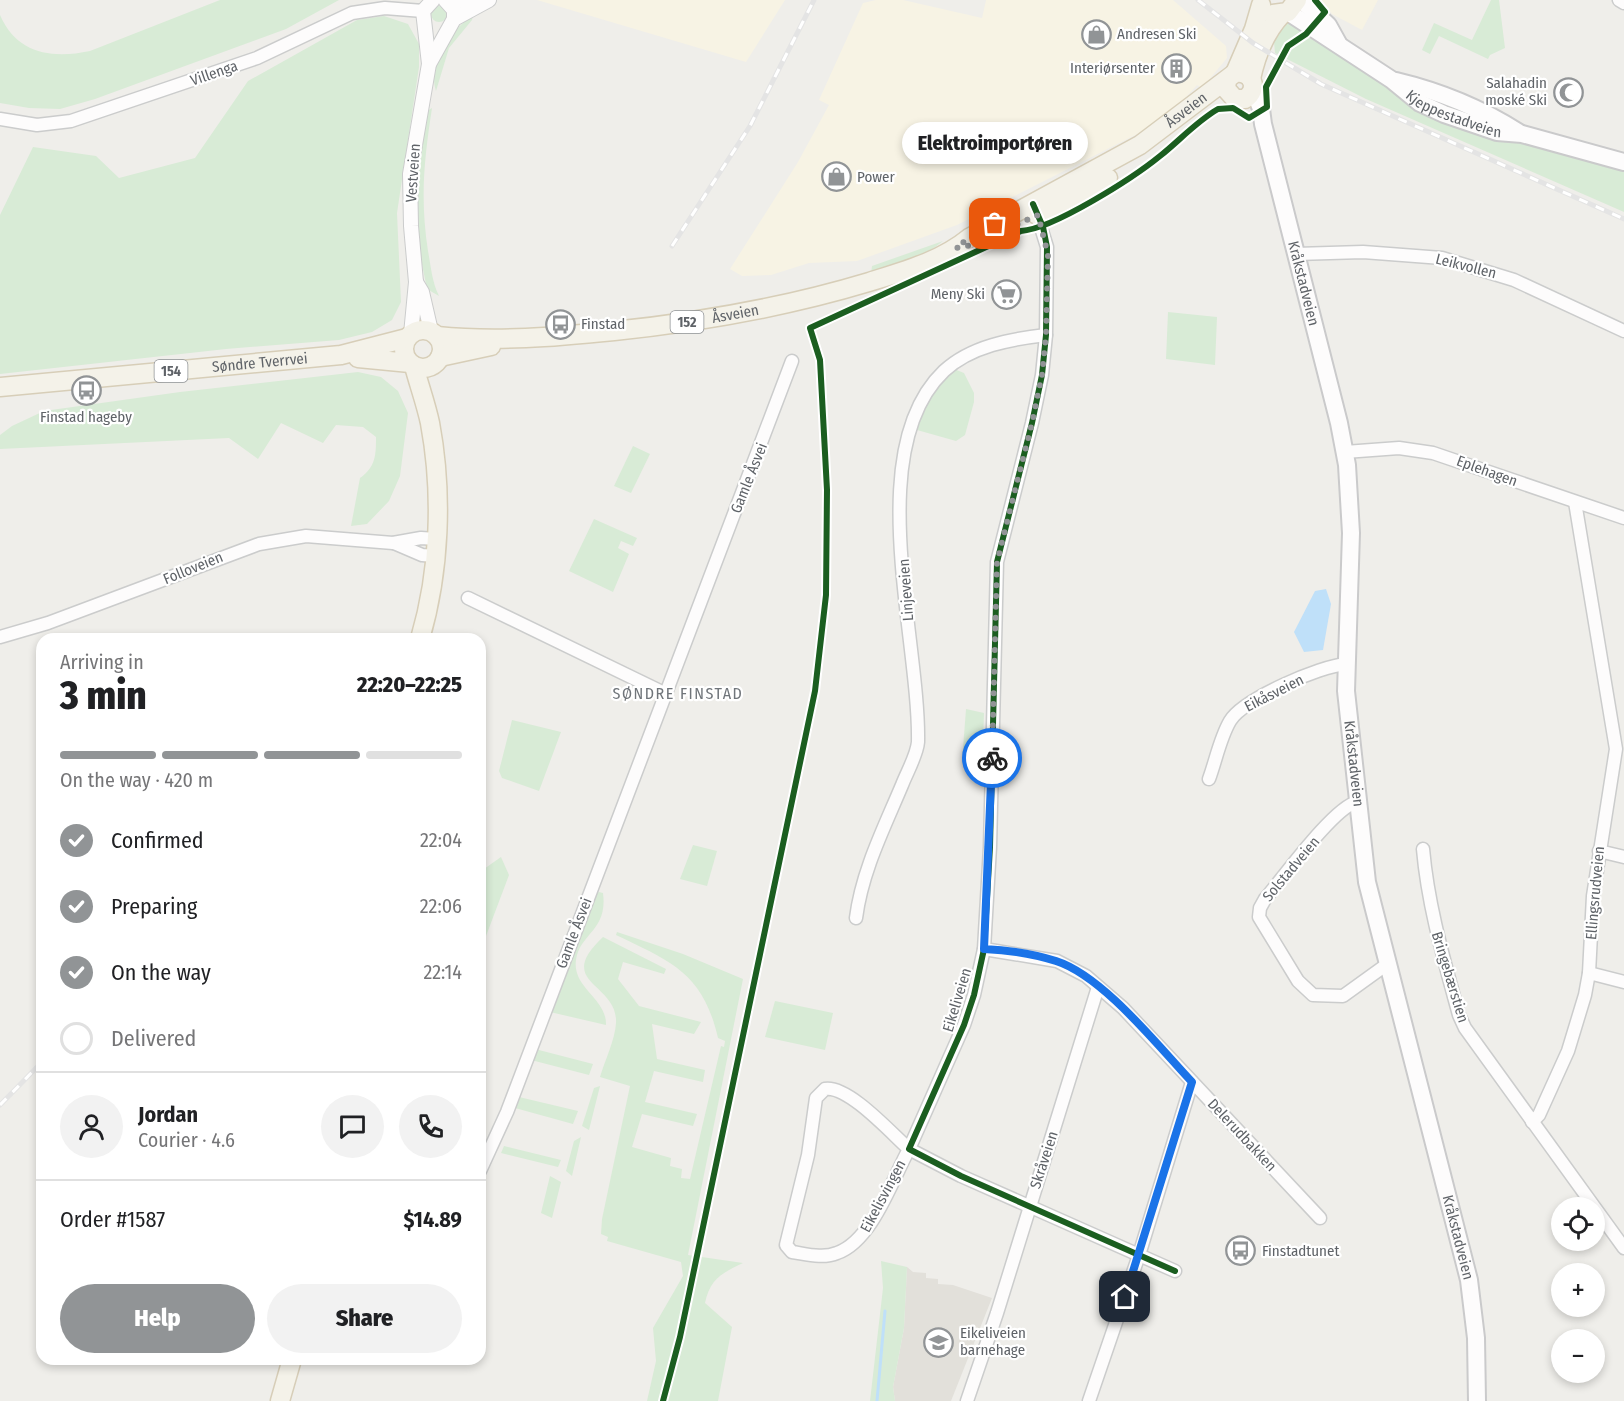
<!DOCTYPE html>
<meta charset="utf-8">
<style>
body{margin:0;font-family:"Fira Sans Condensed",sans-serif;background:#f2f2f2;color:#202124;height:100vh;display:flex;flex-direction:column;font-size:22px;white-space:nowrap}
*{box-sizing:border-box;margin:0}
p{font-size:20px;color:#757577}
.icon{flex:none;width:33px;height:33px;fill:none;stroke:currentColor;stroke-width:2;stroke-linecap:round;stroke-linejoin:round}
.map{position:relative;flex:1;overflow:hidden}
.panel{position:absolute;left:36px;top:633px;width:450px;height:732px;display:flex;flex-direction:column;background:#fff;border-radius:18px;box-shadow:0 3px 9px #0003}
.panel>*{flex:none}
.fabs{position:absolute;left:1551px;top:1197px;display:grid;gap:12px}
.fabs a{display:grid;place-items:center;width:54px;height:54px;border-radius:50%;background:#fff;box-shadow:0 3px 9px #0003;font-size:30px}
.pin{position:absolute;display:grid;place-items:center;width:51px;height:51px;color:#fff;margin:-26px;border-radius:12px;box-shadow:0 3px 9px #0006}
.courier{position:absolute;display:grid;place-items:center;width:60px;height:60px;margin:-30px;border:4px solid #1a73e8;border-radius:50%;background:#fff;color:#222;box-shadow:0 2px 8px #0007}
.bubble{position:absolute;height:42px;border-radius:21px;background:#fff;box-shadow:0 3px 9px #0003;font-size:20px;font-weight:800;line-height:42px;text-align:center}
.head em{font-style:normal;font-weight:800}
.head div{display:flex;flex-direction:column-reverse}
.head{display:flex;align-items:center;justify-content:space-between;height:102px;padding:0 24px}
h1{font-size:39px;font-weight:800;line-height:45px}
.bar{display:grid;grid-template-columns:repeat(4,1fr);gap:9px 6px;align-content:center;height:72px;padding:0 24px}
.bar i{height:8px;border-radius:4px;background:#e0e0e0}
.bar .active{background:#919496}
.bar p{grid-column:span 4}
.line{display:flex;align-items:center;gap:15px;padding:0 24px;border-top:2px solid #e0e0e0}
.line div{flex:1}
.round{display:grid;place-items:center;flex:none;width:63px;height:63px;border-radius:32px;background:#f2f2f2}
ol{padding:0 24px;list-style:none}
li{display:flex;align-items:center;gap:18px;height:66px}
li p{margin-inline-start:auto}
li .icon{padding:6px;border-radius:50%;background:#919496;color:#fff;stroke-width:4}
li:last-child{color:#757577}
li i{width:33px;height:33px;border:3px solid #e0e0e0;border-radius:50%}
.primary-button{display:flex;gap:12px;margin-top:auto;padding:12px 24px}
.primary-button a{flex:1;height:69px;border-radius:36px;background:#919496;color:#fff;font-size:24px;font-weight:800;line-height:69px;text-align:center}
.primary-button a+a{background:#f2f2f2;color:#202124}
.map>svg:first-child{display:block}
.commercial{fill:#f7f3e4}
.education{fill:#e2e0da}
.green{fill:#d8ebd6}
.water{fill:#bfe0f9}
.lines{fill:none;stroke-linecap:round;stroke-linejoin:round}
.stream{stroke:#bfe0f9;stroke-width:3}
.minor-casing{stroke:#cbcccc;stroke-width:15}
.tertiary-casing{stroke:#cbcccc;stroke-width:16}
.secondary-casing{stroke:#cacacb;stroke-width:20}
.primary-casing{stroke:#d7ceb8;stroke-width:21}
.minor{stroke:#fdfcfc;stroke-width:12}
.tertiary{stroke:#fdfcfc;stroke-width:14}
.secondary{stroke:#fdfcfc;stroke-width:16}
.primary{stroke:#f4f2e9;stroke-width:18}
.rail-casing{stroke:#e4e4e4;stroke-width:5}
.rail{stroke:#fff;stroke-width:3;stroke-dasharray:9;stroke-linecap:butt}
.cycleway-casing{stroke:#fff;stroke-width:10}
.cycleway{stroke:#1b5e20;stroke-width:6}
.done{stroke:#919496;stroke-width:6;stroke-dasharray:0 10.8}
.route{stroke:#1a73e8;stroke-width:8}
.labels{text-anchor:middle;dominant-baseline:central;stroke-width:4.5;stroke-linejoin:round;paint-order:stroke}
.shield{fill:#fff;stroke:#8f9295;stroke-width:1.5}
.shield-label{font-size:14px;font-weight:bold;fill:#5f6368}
.poi-label{font-size:15px;fill:#5f6368;stroke:#fff;text-anchor:start}
.street-label{font-size:15px;fill:#5f6368;stroke:#fff}
.neighbourhood-label{font-size:16px;letter-spacing:1.5px;fill:#70757a;stroke:#fff}
</style>
<div class="map">
<svg width="1624" height="1401" viewBox="0 0 1624 1401">
<rect width="100%" height="100%" fill="#efeeea"/>
<g class="commercial">
<path d="M537 0H785L746 62Z"/>
<path d="M876 0H903L982 18 986 0H1173L1226 46 1227 58 1202 88 1197 85 1169 116 1151 127 957 225 857 261 809 263 771 275 742 276 730 269 798 162 829 105 819 100 863 3Z"/>
<path d="M1320 0H1378L1362 30 1332 14Z"/>
</g>
<path class="education" d="M907 1267 913 1272 926 1273V1278L938 1279V1284L953 1285 992 1298 951 1401H895L893 1387 904 1328Z"/>
<g class="green">
<path d="M220 0H339L286 29 95 99 60 109 29 108 0 103V15C17 54 52 59 90 51Z"/>
<path d="M1491 0H1499L1505 48 1490 55 1488 59 1439 36 1430 54 1422 50 1434 23 1472 40Z"/>
<circle cx="439" cy="14" r="8"/>
<path d="M473 15 472 20 449 48 436 91C427 62 450 31 473 15Z"/>
<path d="M384 16 408 24 419 44V67L397 213 401 302 392 320 372 332 339 340 226 349 0 374V215L33 147 96 156 119 178 195 158 248 81 357 20Z"/>
<path d="M1297 17 1420 103 1624 162V212L1366 99 1275 53 1274 42H1271L1285 22Z"/>
<path d="M432 108C424 160 420 199 428 251 431 267 432 282 439 296L427 289 418 244 416 177 427 111Z"/>
<path d="M943 241 922 257 871 274 872 266Z"/>
<path d="M1168 312 1217 317 1215 365 1166 359Z"/>
<path d="M954 369 964 373 974 393V402L965 435 956 441 917 430C921 405 936 387 954 369Z"/>
<path d="M358 372 381 377 398 391 408 413 400 476 389 501 367 524 351 526 360 478C376 467 376 454 376 437L363 427 336 425 323 443 281 423 258 459 229 438 0 449V435L12 426 44 411 180 392Z"/>
<path d="M633 446 650 454 631 493 614 486Z"/>
<path d="M594 519 637 538 633 546 621 541 618 548 629 554 613 592 569 571Z"/>
<path d="M966 709 984 713 982 772 962 762Z"/>
<path d="M512 720 561 732 539 791 502 778 499 771Z"/>
<path d="M693 845 717 851 707 886 680 879Z"/>
<path d="M501 857 509 875 480 952V885L484 869Z"/>
<path d="M599 892 603 893C608 931 580 933 576 960 572 988 607 998 606 1025L550 1012 595 894Z"/>
<path d="M617 932 683 954 743 979 688 1255 743 1263C722 1273 710 1279 705 1303L732 1327 718 1401H647L656 1361 653 1328 683 1276 681 1262 607 1241 608 1237 601 1234 602 1219 630 1086 600 1077C605 1060 615 1040 616 1023 618 982 553 984 603 937L666 969 664 974 623 962 618 979 639 1006 701 1022 694 1034 652 1024 657 1059 705 1070 703 1082 654 1071 645 1102 697 1114 693 1126 642 1114 632 1147 671 1158 670 1166 682 1169 681 1178 690 1179 721 1046 724 1047 725 1041 718 1038C703 973 672 962 616 935Z"/>
<path d="M775 1001 833 1013 825 1050 765 1037Z"/>
<path d="M535 1049 593 1064 589 1075 531 1060Z"/>
<path d="M600 1086 589 1130 582 1126 594 1088Z"/>
<path d="M519 1097 578 1111 573 1124 515 1108Z"/>
<path d="M581 1137 572 1176 566 1171 574 1141Z"/>
<path d="M504 1146 561 1160 558 1167 501 1153Z"/>
<path d="M550 1176 561 1182 552 1218 541 1213Z"/>
<path d="M881 1261 907 1267 904 1328 893 1387 895 1401H870L883 1288Z"/>
</g>
<path class="water" d="M1326 589 1331 604 1323 650 1304 652 1294 632 1315 591Z"/>
<g class="lines">
<path class="stream" d="M877 1401 885 1311"/>
<defs>
<g id="minor">
<path d="M1619 0 1624 3"/>
<path d="M0 119 37 125 71 121 257 58 352 13 385 8 423 11"/>
<path d="M1035 208 1047 247 1046 335 1042 375 1032 423 997 562 990 847 984 949 974 995 964 1025 909 1149 961 1176 1175 1271"/>
<path d="M1296 254 1363 252 1442 258 1514 280 1624 331"/>
<path d="M1345 452 1399 448 1433 453 1624 518"/>
<path d="M394 543 422 555 435 556"/>
<path d="M468 598 664 693"/>
<path d="M0 637 48 623 259 544 306 536 393 543 421 538 436 539"/>
<path d="M1209 779C1216 760 1220 738 1230 721 1243 699 1320 666 1346 664"/>
<path d="M1357 802C1334 807 1283 878 1265 899L1260 908 1259 917 1298 981 1313 995 1343 996 1386 965"/>
<path d="M1423 849C1428 906 1444 960 1459 1015L1465 1028 1624 1248"/>
<path d="M1599 851 1624 857"/>
<path d="M856 918C862 871 884 828 902 785 907 772 917 755 918 742 920 639 861 450 944 371 971 346 1011 339 1046 335"/>
<path d="M984 949 1057 961 1086 976 1123 1008 1320 1218"/>
<path d="M1589 973 1624 982"/>
<path d="M825 1089C848 1085 891 1133 909 1149 892 1180 872 1241 837 1253 823 1259 806 1254 792 1252L786 1245 808 1155 816 1098Z"/>
<path d="M1532 1122 1539 1115 1568 1051 1585 995 1589 973 1593 896 1616 749 1575 502"/>
<path d="M480 1171 507 1112 792 361"/>
<path d="M967 1401 997 1313 1098 987"/>
<path d="M1089 1401 1139 1255 1192 1082"/>
</g>
<g id="tertiary">
<path d="M445 0 454 10V19"/>
<path d="M448 2 470 0"/>
<path d="M429 64 423 11 433 0"/>
<path d="M416 282 422 292 431 331"/>
<path d="M411 334 416 282 411 226 410 174 429 64 454 19 489 0"/>
</g>
<g id="secondary">
<path d="M1301 0 1328 25 1338 43"/>
<path id="s1" d="M1288 12 1392 80 1420 103 1444 114 1497 132 1522 134 1624 162"/>
<path d="M1396 81C1438 91 1482 109 1518 132"/>
<path id="s2" d="M1253 88 1261 109 1263 124 1339 423 1347 465 1351 533 1346 691 1367 882 1469 1280 1476 1338 1477 1401"/>
</g>
<g id="primary">
<path d="M1273 14 1288 12 1297 0"/>
<path d="M1235 73 1254 29 1261 5"/>
<path d="M1251 79C1256 55 1265 32 1282 14"/>
<path d="M1037 215 1108 178"/>
<circle cx="423" cy="349" r="19"/>
<path id="s3" d="M437 336C497 342 555 337 614 331 701 322 786 307 869 282 904 271 941 261 969 238L1140 145 1235 73C1252 70 1260 89 1245 99H1235L1226 89 1227 80"/>
<path d="M440 357 491 346"/>
<path d="M358 358 410 363"/>
<path d="M414 366C419 385 426 404 430 423 443 493 440 571 420 639"/>
<path id="s4" d="M0 387 341 355 407 338"/>
<path d="M280 1401 292 1359"/>
</g>
</defs>
<use href="#minor" class="minor-casing"/>
<use href="#tertiary" class="tertiary-casing"/>
<use href="#secondary" class="secondary-casing"/>
<use href="#primary" class="primary-casing"/>
<use href="#minor" class="minor"/>
<use href="#tertiary" class="tertiary"/>
<use href="#secondary" class="secondary"/>
<use href="#primary" class="primary"/>
<defs>
<g id="rail">
<path d="M1198 0 1253 43 1321 84 1624 219"/>
<path d="M672 246 750 126 814 0"/>
<path d="M0 1105 42 1062"/>
</g>
</defs>
<use href="#rail" class="rail-casing"/>
<use href="#rail" class="rail"/>
<defs>
<g id="cycleway">
<path d="M1033 204 1043 227 1047 247 1046 335 1042 375 1032 423 997 562 990 847 984 949 974 995 964 1025 909 1149 961 1176 1175 1271"/>
<path d="M663 1401 680 1337 815 691 826 595 827 490 820 360 810 328 1021 231C1053 229 1133 178 1160 156 1179 141 1197 121 1218 109L1233 108 1249 118 1267 107 1266 87 1288 46 1306 34 1325 12 1315 0"/>
</g>
</defs>
<use href="#cycleway" class="cycleway-casing"/>
<use href="#cycleway" class="cycleway"/>
</g>
<g class="lines">
<path class="done" d="M992 758 997 562 1032 423 1042 375 1046 335 1048 255 1038 215 972 245 956 248 969 238 995 224"/>
<path class="route" d="M992 758 984 949C1007 950 1034 954 1056 961 1103 976 1158 1046 1192 1082L1125 1297"/>
</g>
<defs>
<symbol id="shop-ring" viewBox="-11 -11 22 22"><circle r="9.5" fill="#fff" stroke="#919496" stroke-width="1.5"/><path d="M-5-2.5h2.3a2.7 3.5 0 0 1 5.4 0H5L5.5 6h-11ZM-1.5-2.5h3a1.5 2.3 0 0 0-3 0Z" fill="#919496"/></symbol>
<symbol id="building-ring" viewBox="-11 -11 22 22"><circle r="9.5" fill="#fff" stroke="#919496" stroke-width="1.5"/><path d="M-4-6H4V6H1V3H-1V6H-4ZM-2.5-4.3h1.7v1.8h-1.7ZM.8-4.3h1.7v1.8H.8ZM-2.5-1h1.7V.8h-1.7ZM.8-1h1.7V.8H.8Z" fill="#919496"/></symbol>
<symbol id="mosque-ring" viewBox="-11 -11 22 22"><circle r="9.5" fill="#fff" stroke="#919496" stroke-width="1.5"/><path d="M3.5-4.9A6 6 0 1 0 3.5 4.9A5 5 0 1 1 3.5-4.9Z" fill="#919496"/></symbol>
<symbol id="supermarket-ring" viewBox="-11 -11 22 22"><circle r="9.5" fill="#fff" stroke="#919496" stroke-width="1.5"/><path d="M-6-5.5h2.5l.6 2H6L4.5 2H-2.5L-4.4-4H-6ZM-1.5 3.2a1.3 1.3 0 1 0 .1 0ZM3 3.2a1.3 1.3 0 1 0 .1 0Z" fill="#919496"/></symbol>
<symbol id="bus-ring" viewBox="-11 -11 22 22"><circle r="9.5" fill="#fff" stroke="#919496" stroke-width="1.5"/><path d="M-5-6H5V4H4V6H2V4H-2V6H-4V4H-5ZM-3.5-4V0h7V-4ZM-3.5 1.2v1.5H-2V1.2ZM2 1.2v1.5H3.5V1.2Z" fill="#919496"/></symbol>
<symbol id="school-ring" viewBox="-11 -11 22 22"><circle r="9.5" fill="#fff" stroke="#919496" stroke-width="1.5"/><path d="M0-5L7-2L0 1L-7-2ZM-4 1L0 2.5L4 1V4Q0 6-4 4Z" fill="#919496"/></symbol>
</defs>
<g fill-rule="evenodd">
<use href="#shop-ring" x="1080" y="18" width="33" height="33"/>
<use href="#building-ring" x="1160" y="52" width="33" height="33"/>
<use href="#mosque-ring" x="1552" y="76" width="33" height="33"/>
<use href="#shop-ring" x="820" y="160" width="33" height="33"/>
<use href="#supermarket-ring" x="990" y="278" width="33" height="33"/>
<use href="#bus-ring" x="544" y="308" width="33" height="33"/>
<use href="#bus-ring" x="70" y="374" width="33" height="33"/>
<use href="#bus-ring" x="1224" y="1234" width="33" height="33"/>
<use href="#school-ring" x="922" y="1326" width="33" height="33"/>
</g>
<g class="labels">
<g class="shield">
<rect x="670.5" y="311" width="33" height="22" rx="4.5"/>
<rect x="154.5" y="360" width="33" height="22" rx="4.5"/>
</g>
<g class="shield-label">
<text x="687" y="322">152</text>
<text x="171" y="371">154</text>
</g>
<g class="poi-label">
<text x="1117" y="34">Andresen Ski</text>
<text x="1155" y="68" text-anchor="end">Interiørsenter</text>
<text x="1547" y="83" text-anchor="end">Salahadin<tspan x="1547" dy="17">moské Ski</tspan></text>
<text x="857" y="177">Power</text>
<text x="985" y="294" text-anchor="end">Meny Ski</text>
<text x="581" y="324">Finstad</text>
<text x="86" y="417" text-anchor="middle">Finstad hageby</text>
<text x="1262" y="1251">Finstadtunet</text>
<text x="960" y="1333">Eikeliveien<tspan x="960" dy="17">barnehage</tspan></text>
</g>
<g class="street-label">
<text transform="translate(214 73) rotate(-19)">Villenga</text>
<text stroke="none"><textPath href="#s3" startOffset="800">Åsveien</textPath></text>
<text stroke="none"><textPath href="#s1" startOffset="196">Kjeppestadveien</textPath></text>
<text transform="translate(413 173) rotate(-86)">Vestveien</text>
<text transform="translate(1466 266) rotate(14)">Leikvollen</text>
<text stroke="none"><textPath href="#s2" startOffset="202">Kråkstadveien</textPath></text>
<text stroke="none"><textPath href="#s3" startOffset="300">Åsveien</textPath></text>
<text stroke="none"><textPath href="#s4" startOffset="261">Søndre Tverrvei</textPath></text>
<text transform="translate(1487 471) rotate(20)">Eplehagen</text>
<text transform="translate(749 478) rotate(-68)">Gamle Åsvei</text>
<text transform="translate(193 568) rotate(-22)">Folloveien</text>
<text transform="translate(906 590) rotate(-94)">Linjeveien</text>
<text transform="translate(1274 693) rotate(-27)">Eikåsveien</text>
<text stroke="none"><textPath href="#s2" startOffset="688">Kråkstadveien</textPath></text>
<text transform="translate(1291 869) rotate(-50)">Solstadveien</text>
<text transform="translate(1595 893) rotate(-85)">Ellingsrudveien</text>
<text transform="translate(574 933) rotate(-69)">Gamle Åsvei</text>
<text transform="translate(1450 977) rotate(73)">Bringebærstien</text>
<text transform="translate(957 1000) rotate(-73)">Eikeliveien</text>
<text transform="translate(1242 1135) rotate(47)">Delerudbakken</text>
<text transform="translate(1044 1160) rotate(-72)">Skråveien</text>
<text transform="translate(883 1196) rotate(-62)">Eikelisvingen</text>
<text stroke="none"><textPath href="#s2" startOffset="1174">Kråkstadveien</textPath></text>
</g>
<g class="neighbourhood-label">
<text x="678" y="693">SØNDRE FINSTAD</text>
</g>
</g>
</svg>
<div class="fabs">
<a><svg class="icon" aria-label="locate" viewBox="0 0 24 24"><circle cx="12" cy="12" r="6"/><path d="M12 2v4M12 18v4M2 12h4M18 12h4"/></svg></a>
<a>+</a>
<a>−</a>
</div>
<div class="pin" style="left:995px;top:224px;background:#ea580c"><svg class="icon" aria-label="bag" viewBox="0 0 24 24"><path d="M5 8h14l-1 12H6zM9 8a3 3 0 0 1 6 0"/></svg></div>
<div class="pin" style="left:1125px;top:1297px;background:#1f2937"><svg class="icon" aria-label="home" viewBox="0 0 24 24"><path d="M3 11l9-7 9 7M6 9v11h12V9"/></svg></div>
<div class="courier" style="left:992px;top:758px"><svg class="icon" aria-label="bike" viewBox="0 0 24 24"><circle cx="6" cy="16" r="4"/><circle cx="18" cy="16" r="4"/><path d="M6 16l4-8h5l3 8M10 8l3 8H6M13 5h3"/></svg></div>
<div class="bubble" style="left:902px;top:122px;width:186px">Elektroimportøren</div>
<section class="panel">
<div class="head"><div><h1>3 min</h1><p>Arriving in</p></div><em>22:20–22:25</em></div>
<div class="bar"><i class="active"></i><i class="active"></i><i class="active"></i><i></i><p>On the way · 420 m</p></div>
<ol>
<li><svg class="icon" aria-label="check" viewBox="0 0 24 24"><path d="M5 12l5 5 9-10"/></svg>Confirmed<p>22:04</p></li>
<li><svg class="icon" aria-label="check" viewBox="0 0 24 24"><path d="M5 12l5 5 9-10"/></svg>Preparing<p>22:06</p></li>
<li><svg class="icon" aria-label="check" viewBox="0 0 24 24"><path d="M5 12l5 5 9-10"/></svg>On the way<p>22:14</p></li>
<li><i></i>Delivered</li>
</ol>
<div class="line" style="height:108px"><a class="round"><svg class="icon" aria-label="person" viewBox="0 0 24 24"><circle cx="12" cy="8" r="4"/><path d="M4 21q1-7 8-7t8 7"/></svg></a><div><b>Jordan</b><p>Courier · 4.6</p></div><a class="round"><svg class="icon" aria-label="chat" viewBox="0 0 24 24"><path d="M4 5h16v11H9l-5 4z"/></svg></a><a class="round"><svg class="icon" aria-label="phone" viewBox="0 0 24 24"><path d="M5 4h4l2 5-3 2q2 4 5 5l2-3 5 2v4C11 20 4 13 5 4z"/></svg></a></div>
<div class="line" style="height:78px"><div>Order #1587</div><b>$14.89</b></div>
<div class="primary-button"><a>Help</a><a>Share</a></div>
</section>
</div>
